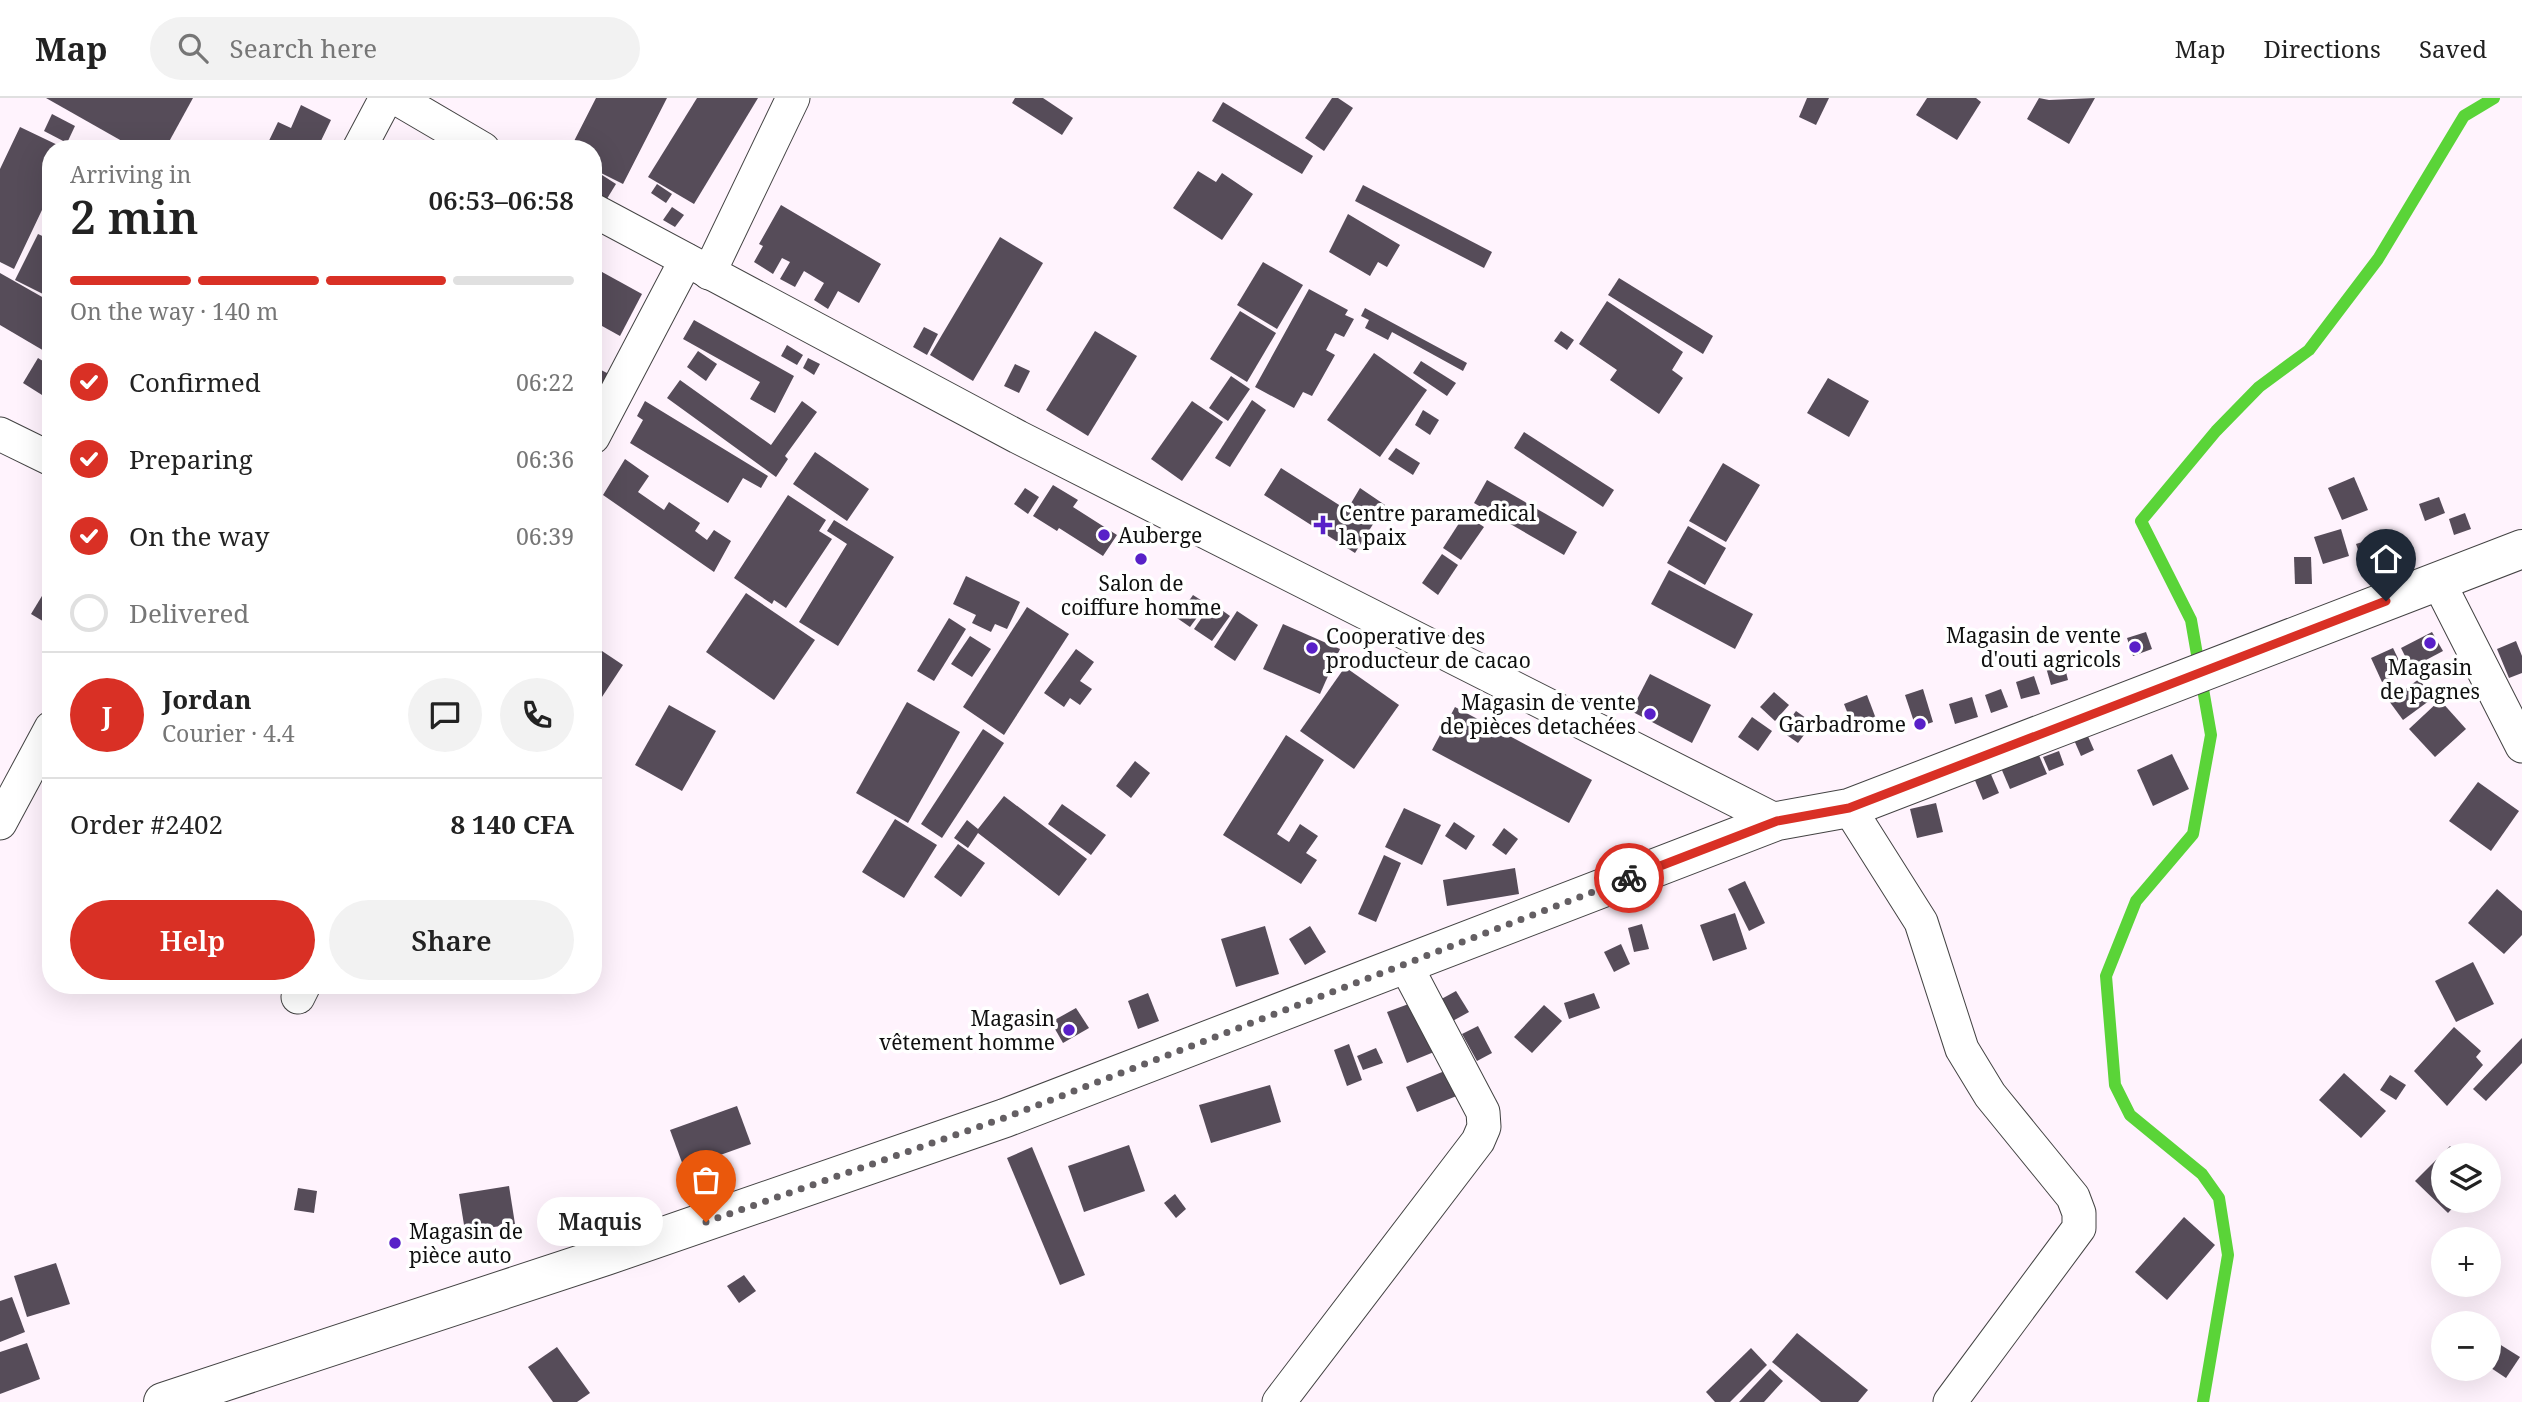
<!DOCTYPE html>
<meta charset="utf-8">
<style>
body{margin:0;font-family:"Noto Serif",serif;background:#f2f2f2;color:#222;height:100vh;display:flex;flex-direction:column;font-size:26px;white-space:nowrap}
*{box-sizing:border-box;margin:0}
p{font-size:23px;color:#767676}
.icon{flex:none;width:38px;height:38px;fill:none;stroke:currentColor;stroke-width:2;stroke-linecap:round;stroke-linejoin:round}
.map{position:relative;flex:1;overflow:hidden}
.details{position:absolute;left:42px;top:42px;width:560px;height:854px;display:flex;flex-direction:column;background:#fff;border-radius:28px;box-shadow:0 7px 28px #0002}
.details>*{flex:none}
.buttons{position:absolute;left:2431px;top:1045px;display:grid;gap:14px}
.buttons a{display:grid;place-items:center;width:70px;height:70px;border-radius:50%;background:#fff;box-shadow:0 7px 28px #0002;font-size:35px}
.pin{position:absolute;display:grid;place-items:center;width:60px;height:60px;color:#fff;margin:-72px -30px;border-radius:50% 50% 50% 0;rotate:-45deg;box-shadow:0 0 7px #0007}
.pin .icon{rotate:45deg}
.courier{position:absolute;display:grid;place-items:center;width:70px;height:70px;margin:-35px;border:5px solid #d93025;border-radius:50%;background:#fff;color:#222;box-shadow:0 2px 9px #0007}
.bubble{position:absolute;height:49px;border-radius:24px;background:#fff;box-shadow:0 7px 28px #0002;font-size:23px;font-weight:600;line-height:49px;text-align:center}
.summary em{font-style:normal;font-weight:600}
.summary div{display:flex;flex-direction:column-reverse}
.summary{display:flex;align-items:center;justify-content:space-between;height:119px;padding:0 28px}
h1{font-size:46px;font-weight:600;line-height:52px}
.bar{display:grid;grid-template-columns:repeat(4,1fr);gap:10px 7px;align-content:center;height:84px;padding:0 28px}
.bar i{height:9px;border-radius:5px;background:#e0e0e0}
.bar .active{background:#d93025}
.bar p{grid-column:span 4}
.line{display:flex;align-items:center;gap:18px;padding:0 28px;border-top:2px solid #e0e0e0}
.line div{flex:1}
.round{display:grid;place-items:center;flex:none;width:74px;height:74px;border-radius:37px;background:#f2f2f2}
ol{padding:0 28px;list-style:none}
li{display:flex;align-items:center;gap:21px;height:77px}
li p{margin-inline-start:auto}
li .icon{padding:7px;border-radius:50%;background:#d93025;color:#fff;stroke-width:4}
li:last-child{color:#767676}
li i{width:38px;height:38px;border:4px solid #e0e0e0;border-radius:50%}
.button{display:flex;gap:14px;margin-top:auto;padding:14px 28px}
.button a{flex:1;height:80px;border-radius:42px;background:#d93025;color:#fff;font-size:28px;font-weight:600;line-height:80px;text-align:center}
.button a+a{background:#f2f2f2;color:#222}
header{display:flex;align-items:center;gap:42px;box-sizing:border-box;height:98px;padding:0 35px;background:#fff;border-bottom:2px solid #e0e0e0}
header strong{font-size:33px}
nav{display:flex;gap:38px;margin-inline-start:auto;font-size:24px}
.search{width:490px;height:63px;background:#f2f2f2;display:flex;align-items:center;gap:18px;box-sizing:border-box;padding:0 24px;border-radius:38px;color:#767676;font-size:26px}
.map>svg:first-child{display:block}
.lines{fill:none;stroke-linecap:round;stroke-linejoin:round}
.stream{stroke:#5ad438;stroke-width:12}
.building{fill:#564c59}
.minor-casing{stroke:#434343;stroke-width:35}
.tertiary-casing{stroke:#434343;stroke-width:40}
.minor{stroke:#fff;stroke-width:33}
.tertiary{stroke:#fff;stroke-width:38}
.done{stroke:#645f63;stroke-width:7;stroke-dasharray:0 12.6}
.route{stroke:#d93025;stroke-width:9}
.poi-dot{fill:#5920c8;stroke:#fff;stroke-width:2.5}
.labels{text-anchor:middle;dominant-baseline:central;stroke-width:7;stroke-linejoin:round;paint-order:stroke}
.poi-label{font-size:21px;fill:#101010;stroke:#fff;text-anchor:start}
</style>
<header>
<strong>Map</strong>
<div class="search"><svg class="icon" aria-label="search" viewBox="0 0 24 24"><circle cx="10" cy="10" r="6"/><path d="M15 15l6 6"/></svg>Search here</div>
<nav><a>Map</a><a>Directions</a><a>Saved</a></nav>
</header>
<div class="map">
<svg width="2522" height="1304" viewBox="0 0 2522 1304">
<rect width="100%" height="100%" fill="#fff3fd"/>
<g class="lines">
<path class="stream" d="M2203 1304 2228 1157 2219 1100 2202 1076 2130 1017 2115 987 2106 878 2136 803 2193 736 2211 637 2191 522 2141 423 2216 333 2259 289 2309 252 2378 161 2464 18 2494 0"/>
</g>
<g class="building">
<path d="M46 0H193L165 51H136Z"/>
<path d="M596 0H667L623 86 593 71V51H570Z"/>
<path d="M697 0H758L694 106 648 79Z"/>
<path d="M1015 0H1043L1073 20 1062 37 1012 5Z"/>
<path d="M1332 0H1338L1353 10 1324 53 1305 40Z"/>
<path d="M1807 0H1829L1816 27 1799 19Z"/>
<path d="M1927 0H1976L1981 4 1957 42 1916 17Z"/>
<path d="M2039 0 2049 2 2095 0 2069 46 2027 21Z"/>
<path d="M1223 4 1313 58 1302 76 1212 23Z"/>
<path d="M301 7 331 22 317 51H265L278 24 291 30Z"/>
<path d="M52 16 75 28 67 45 44 33Z"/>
<path d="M20 29 66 51H51V93L14 171 0 164V71Z"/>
<path d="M1198 73 1216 84 1222 75 1253 96 1222 142 1173 110Z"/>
<path d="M602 77 616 86 605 104 593 96Z"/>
<path d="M657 86 672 96 666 105 651 95Z"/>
<path d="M1363 87 1492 154 1484 170 1355 103Z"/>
<path d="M781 107 881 166 859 205 838 193 828 211 814 202 824 185 804 173 795 189 780 181 790 164 782 160 773 176 754 164 763 148 759 146Z"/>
<path d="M672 109 684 117 675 129 663 122Z"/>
<path d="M1348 116 1400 147 1387 169 1378 164 1370 178 1329 154Z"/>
<path d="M38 136 51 142V200L15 182Z"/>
<path d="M1000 139 1043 165 973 283 930 257Z"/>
<path d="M1263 164 1303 187 1277 231 1237 207Z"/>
<path d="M593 169 642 196 620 238 593 223Z"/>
<path d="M0 175 51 204V257L0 227Z"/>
<path d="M1619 180 1713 238 1703 256 1608 197Z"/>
<path d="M1309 191 1348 212 1345 217 1354 221 1344 239 1335 235 1326 252 1335 257 1312 298 1303 294 1294 310 1255 289Z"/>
<path d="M1607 203 1683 254 1672 272 1683 280 1659 316 1610 282 1617 272 1579 246Z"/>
<path d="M1365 210 1467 265 1463 273 1392 234 1388 242 1365 230 1369 222 1361 218Z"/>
<path d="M1240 213 1276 235 1247 284 1210 261Z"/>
<path d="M694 222 794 278 775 315 750 301 760 284 683 241Z"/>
<path d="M924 229 938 236 927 257 913 249Z"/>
<path d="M1095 233 1137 258 1088 338 1046 312Z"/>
<path d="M1561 233 1574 242 1567 252 1554 243Z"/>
<path d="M787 247 803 257 797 267 781 258Z"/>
<path d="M698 253 717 266 706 283 687 269Z"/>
<path d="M1374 255 1427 292 1380 359 1327 322Z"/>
<path d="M38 260 51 268V282L42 297 23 285Z"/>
<path d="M808 260 820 266 814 277 803 270Z"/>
<path d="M1421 263 1456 285 1447 298 1413 275Z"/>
<path d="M1015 266 1030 273 1019 295 1004 288Z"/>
<path d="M593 268 611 277 593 315Z"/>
<path d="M1231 278 1250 291 1228 323 1209 310Z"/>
<path d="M1828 280 1869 303 1849 339 1807 315Z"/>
<path d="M680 282 771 347 802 303 817 314 785 358 788 361 776 379 667 300Z"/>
<path d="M1252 302 1266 312 1230 369 1215 360Z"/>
<path d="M645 303 768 378 761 390 743 380 728 405 630 345 643 322 637 318Z"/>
<path d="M1192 303 1223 324 1182 383 1151 361Z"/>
<path d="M1423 312 1439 322 1430 337 1415 327Z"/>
<path d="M1524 334 1614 392 1603 409 1514 350Z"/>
<path d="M1396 350 1420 365 1413 377 1388 361Z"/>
<path d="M815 354 869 391 847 423 793 386Z"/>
<path d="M625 361 649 378 638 394 664 412 669 404 700 425 695 433 707 442 714 432 731 443 714 474 603 397Z"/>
<path d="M1723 365 1760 387 1726 444 1689 423Z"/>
<path d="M1281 370 1347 412 1360 390 1385 407 1355 455 1264 397Z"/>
<path d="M2354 379 2368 412 2342 422 2328 390Z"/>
<path d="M1487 382 1577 434 1564 457 1474 405Z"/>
<path d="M1053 387 1078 402 1073 409 1117 437 1103 458 1059 430 1057 433 1033 418Z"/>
<path d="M1025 390 1039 399 1028 416 1014 406Z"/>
<path d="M788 397 826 422 819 433 832 441 786 510 774 502 772 506 734 480Z"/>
<path d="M2439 399 2445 415 2425 423 2419 406Z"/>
<path d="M2465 415 2471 431 2454 437 2449 421Z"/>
<path d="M1465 416 1484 429 1461 462 1443 450Z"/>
<path d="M834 422 894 459 838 548 799 524 847 446 827 433Z"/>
<path d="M1688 428 1726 450 1705 487 1667 465Z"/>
<path d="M2341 431 2349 458 2323 466 2314 439Z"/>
<path d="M2378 439 2384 459 2363 466 2356 446Z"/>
<path d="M1442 456 1458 467 1438 497 1422 485Z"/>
<path d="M2294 459H2311L2312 486H2295Z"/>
<path d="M1669 472 1753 516 1735 551 1651 506Z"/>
<path d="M966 478 1020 504 1007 531 995 526 991 534 972 525 976 517 953 506Z"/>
<path d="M51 483V528L31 516Z"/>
<path d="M746 495 815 542 774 602 706 554Z"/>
<path d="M1193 497 1207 506 1190 529 1177 520Z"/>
<path d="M1212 505 1230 518 1212 543 1194 531Z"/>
<path d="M1027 509 1069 536 1004 637 963 609Z"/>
<path d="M1237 513 1258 527 1235 563 1214 549Z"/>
<path d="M949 520 966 531 934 583 917 573Z"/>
<path d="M1283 526 1340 551 1320 596 1263 571Z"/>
<path d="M2146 534 2152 551 2133 558 2127 540Z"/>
<path d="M2432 534 2443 553 2411 570 2401 550Z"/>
<path d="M970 538 991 551 972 579 951 566Z"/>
<path d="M2516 543 2522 558V575L2509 580 2497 551Z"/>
<path d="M593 547 623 567 598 605 593 601Z"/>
<path d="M2393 550 2404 573 2382 584 2371 560Z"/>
<path d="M1076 551 1094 564 1080 583 1092 591 1080 607 1070 600 1064 609 1044 595Z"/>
<path d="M2063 562 2068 582 2051 587 2045 566Z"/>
<path d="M1345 569 1399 607 1354 671 1300 633Z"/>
<path d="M1650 576 1711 607 1692 645 1631 613Z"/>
<path d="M2034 578 2040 596 2021 601 2016 584Z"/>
<path d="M2419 581 2433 600 2403 622 2389 603Z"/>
<path d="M1923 591 1933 624 1916 630 1905 597Z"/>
<path d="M2001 591 2008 609 1991 615 1985 597Z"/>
<path d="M1774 594 1789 607 1775 623 1760 609Z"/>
<path d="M1867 597 1878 626 1855 634 1844 606Z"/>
<path d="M1972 599 1978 619 1955 626 1949 606Z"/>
<path d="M2440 602 2466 631 2435 659 2409 631Z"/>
<path d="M907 604 960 634 908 725 856 695Z"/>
<path d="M669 607 716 633 682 693 635 667Z"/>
<path d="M1455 609 1592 682 1569 725 1432 652Z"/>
<path d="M1796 613 1813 625 1798 645 1781 633Z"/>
<path d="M1752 619 1772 633 1758 653 1738 639Z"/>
<path d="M983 631 1004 645 942 740 921 726Z"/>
<path d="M2087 636 2094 652 2081 658 2074 642Z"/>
<path d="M1286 637 1324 662 1277 736 1289 744 1300 726 1318 738 1306 755 1317 762 1301 786 1223 737Z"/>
<path d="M2059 653 2064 667 2049 673 2043 659Z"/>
<path d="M2038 655 2047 676 2010 691 2001 670Z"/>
<path d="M2172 656 2189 691 2153 708 2137 672Z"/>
<path d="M1135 663 1150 675 1131 700 1116 688Z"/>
<path d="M1990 674 1999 695 1983 702 1974 680Z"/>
<path d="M2478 684 2519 713 2491 753 2449 723Z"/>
<path d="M1004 698 1087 761 1059 798 978 735 968 750 954 740 967 722 978 731Z"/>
<path d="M1936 705 1943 734 1917 740 1910 711Z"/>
<path d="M1062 706 1106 737 1091 757 1048 726Z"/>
<path d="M1404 710 1441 727 1422 767 1385 749Z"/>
<path d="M895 721 937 747 904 800 862 774Z"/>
<path d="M1454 724 1475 738 1466 752 1445 738Z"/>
<path d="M1504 730 1518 741 1506 757 1492 747Z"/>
<path d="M958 746 985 765 961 799 934 779Z"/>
<path d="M1384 757 1401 765 1376 824 1358 816Z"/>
<path d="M1515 770 1519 796 1447 808 1443 782Z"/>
<path d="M1745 783 1765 825 1749 833 1728 791Z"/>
<path d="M2497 791 2522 813V837L2504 856 2468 825Z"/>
<path d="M1735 815 1747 851 1713 863 1700 827Z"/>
<path d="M1642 826 1649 851 1634 854 1628 830Z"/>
<path d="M1265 828 1279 876 1236 889 1221 841Z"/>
<path d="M1310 828 1326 854 1305 867 1289 841Z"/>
<path d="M1621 846 1630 866 1614 874 1604 854Z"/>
<path d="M2473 864 2494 906 2456 924 2435 883Z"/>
<path d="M1456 893 1469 914 1449 925 1436 904Z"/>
<path d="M1148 895 1159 923 1138 931 1128 903Z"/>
<path d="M1594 895 1600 910 1569 921 1564 905Z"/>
<path d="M1414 904 1434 954 1407 965 1387 914Z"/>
<path d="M1544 907 1562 923 1532 955 1514 939Z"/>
<path d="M1076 910 1089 930 1063 945 1051 924Z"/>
<path d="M1478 928 1492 955 1477 963 1462 936Z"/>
<path d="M2454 929 2481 953 2476 959 2483 967 2447 1008 2414 973Z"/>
<path d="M2522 940V965L2486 1003 2473 991Z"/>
<path d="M1349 946 1362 982 1347 988 1334 952Z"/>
<path d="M1376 950 1383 965 1363 972 1357 958Z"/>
<path d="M1447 972 1459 997 1417 1014 1406 989Z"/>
<path d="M2344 975 2386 1013 2361 1040 2319 1002Z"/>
<path d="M2390 977 2406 987 2396 1002 2380 992Z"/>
<path d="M1270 987 1281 1024 1211 1045 1199 1007Z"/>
<path d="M737 1008 751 1046 684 1070 670 1032Z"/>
<path d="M1129 1047 1145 1093 1084 1114 1068 1068Z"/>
<path d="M2450 1048 2459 1057H2443V1102H2460L2448 1115 2415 1083Z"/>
<path d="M1032 1049 1085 1177 1060 1187 1007 1060Z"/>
<path d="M509 1088 515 1126 465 1133 459 1096Z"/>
<path d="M298 1090 317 1093 314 1115 294 1112Z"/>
<path d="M1175 1096 1186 1111 1176 1120 1164 1105Z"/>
<path d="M2184 1119 2215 1147 2167 1202 2135 1174Z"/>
<path d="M56 1165 70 1206 27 1219 14 1178Z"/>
<path d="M744 1177 756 1193 739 1205 727 1188Z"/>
<path d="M12 1199 25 1234 0 1244V1203Z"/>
<path d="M1797 1235 1868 1292 1858 1304H1821L1772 1264Z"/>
<path d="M2488 1239 2520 1259 2506 1280 2488 1268Z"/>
<path d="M27 1245 40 1281 0 1296V1254Z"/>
<path d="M557 1249 590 1295 577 1304H553L528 1269Z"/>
<path d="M1751 1250 1767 1267 1730 1304H1715L1706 1294Z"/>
<path d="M1770 1271 1783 1283 1764 1304H1739Z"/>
</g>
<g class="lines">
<defs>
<g id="minor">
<path d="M396 0 483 51"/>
<path d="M359 51 386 0"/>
<path d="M593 112 1018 339 1777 723"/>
<path d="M709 175 793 0"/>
<path d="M0 336 51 361"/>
<path d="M593 339 686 162"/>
<path d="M2438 483 2522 648"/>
<path d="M1849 710 1921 824 1962 951 1990 997 2073 1099 2079 1115V1130L1950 1304"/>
<path d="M0 725 51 630"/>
<path d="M298 899 304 887"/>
<path d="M1279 1304 1478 1043 1484 1029 1483 1014 1405 866"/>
</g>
<path id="tertiary" d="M163 1304 606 1158 1005 1020 1777 723 1849 710 2522 451"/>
</defs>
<use href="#minor" class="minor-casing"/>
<use href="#tertiary" class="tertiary-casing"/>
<use href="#minor" class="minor"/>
<use href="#tertiary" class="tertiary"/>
</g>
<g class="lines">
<path class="done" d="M706 1124 1004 1020 1629 780"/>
<path class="route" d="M1629 780 1777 723 1849 710 2386 503"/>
</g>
<g class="poi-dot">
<path d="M1319.5 416.5h7v7h7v7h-7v7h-7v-7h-7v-7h7z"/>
<circle cx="1104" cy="437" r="7"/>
<circle cx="1141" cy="461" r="7"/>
<circle cx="2430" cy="545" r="7"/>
<circle cx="2135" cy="549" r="7"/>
<circle cx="1312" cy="550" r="7"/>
<circle cx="1650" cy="616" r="7"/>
<circle cx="1920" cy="626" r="7"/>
<circle cx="1069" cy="932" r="7"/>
<circle cx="395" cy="1145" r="7"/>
</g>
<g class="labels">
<g class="poi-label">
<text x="1339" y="415">Centre paramedical<tspan x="1339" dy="24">la paix</tspan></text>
<text x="1118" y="437">Auberge</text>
<text x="1141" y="485" text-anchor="middle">Salon de<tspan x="1141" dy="24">coiffure homme</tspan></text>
<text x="2121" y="537" text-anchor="end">Magasin de vente<tspan x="2121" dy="24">d'outi agricols</tspan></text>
<text x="1326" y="538">Cooperative des<tspan x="1326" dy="24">producteur de cacao</tspan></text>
<text x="2430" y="569" text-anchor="middle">Magasin<tspan x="2430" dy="24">de pagnes</tspan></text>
<text x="1636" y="604" text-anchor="end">Magasin de vente<tspan x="1636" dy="24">de pièces detachées</tspan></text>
<text x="1906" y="626" text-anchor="end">Garbadrome</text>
<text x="1055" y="920" text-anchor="end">Magasin<tspan x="1055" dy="24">vêtement homme</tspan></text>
<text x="409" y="1133">Magasin de<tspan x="409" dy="24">pièce auto</tspan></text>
</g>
</g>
</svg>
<div class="buttons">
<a><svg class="icon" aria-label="layers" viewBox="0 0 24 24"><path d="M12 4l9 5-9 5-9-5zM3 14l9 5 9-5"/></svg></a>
<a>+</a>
<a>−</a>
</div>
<div class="pin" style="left:706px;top:1124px;background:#ea580c"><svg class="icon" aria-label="bag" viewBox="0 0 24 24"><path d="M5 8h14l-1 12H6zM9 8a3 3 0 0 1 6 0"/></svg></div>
<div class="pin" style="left:2386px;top:503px;background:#1f2937"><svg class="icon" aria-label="home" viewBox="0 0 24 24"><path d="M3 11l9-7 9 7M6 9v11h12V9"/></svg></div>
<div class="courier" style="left:1629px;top:780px"><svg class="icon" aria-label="bike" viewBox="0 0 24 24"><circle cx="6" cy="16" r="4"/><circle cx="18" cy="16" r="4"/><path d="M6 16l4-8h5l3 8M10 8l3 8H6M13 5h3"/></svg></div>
<div class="bubble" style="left:537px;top:1099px;width:126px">Maquis</div>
<section class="details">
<div class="summary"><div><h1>2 min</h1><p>Arriving in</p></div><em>06:53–06:58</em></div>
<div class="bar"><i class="active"></i><i class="active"></i><i class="active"></i><i></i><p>On the way · 140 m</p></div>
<ol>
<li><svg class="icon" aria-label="check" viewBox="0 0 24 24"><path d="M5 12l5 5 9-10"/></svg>Confirmed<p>06:22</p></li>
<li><svg class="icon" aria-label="check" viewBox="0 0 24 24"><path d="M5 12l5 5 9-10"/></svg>Preparing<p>06:36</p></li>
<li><svg class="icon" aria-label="check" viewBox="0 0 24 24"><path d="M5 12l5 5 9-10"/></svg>On the way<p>06:39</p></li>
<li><i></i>Delivered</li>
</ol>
<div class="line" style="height:126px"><b class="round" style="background:#d93025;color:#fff">J</b><div><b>Jordan</b><p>Courier · 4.4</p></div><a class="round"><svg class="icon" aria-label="chat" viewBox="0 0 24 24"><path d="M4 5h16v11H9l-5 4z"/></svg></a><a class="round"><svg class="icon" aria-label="phone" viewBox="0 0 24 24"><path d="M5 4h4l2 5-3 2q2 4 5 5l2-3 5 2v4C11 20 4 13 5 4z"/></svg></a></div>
<div class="line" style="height:91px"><div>Order #2402</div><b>8 140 CFA</b></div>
<div class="button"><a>Help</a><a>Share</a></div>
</section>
</div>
